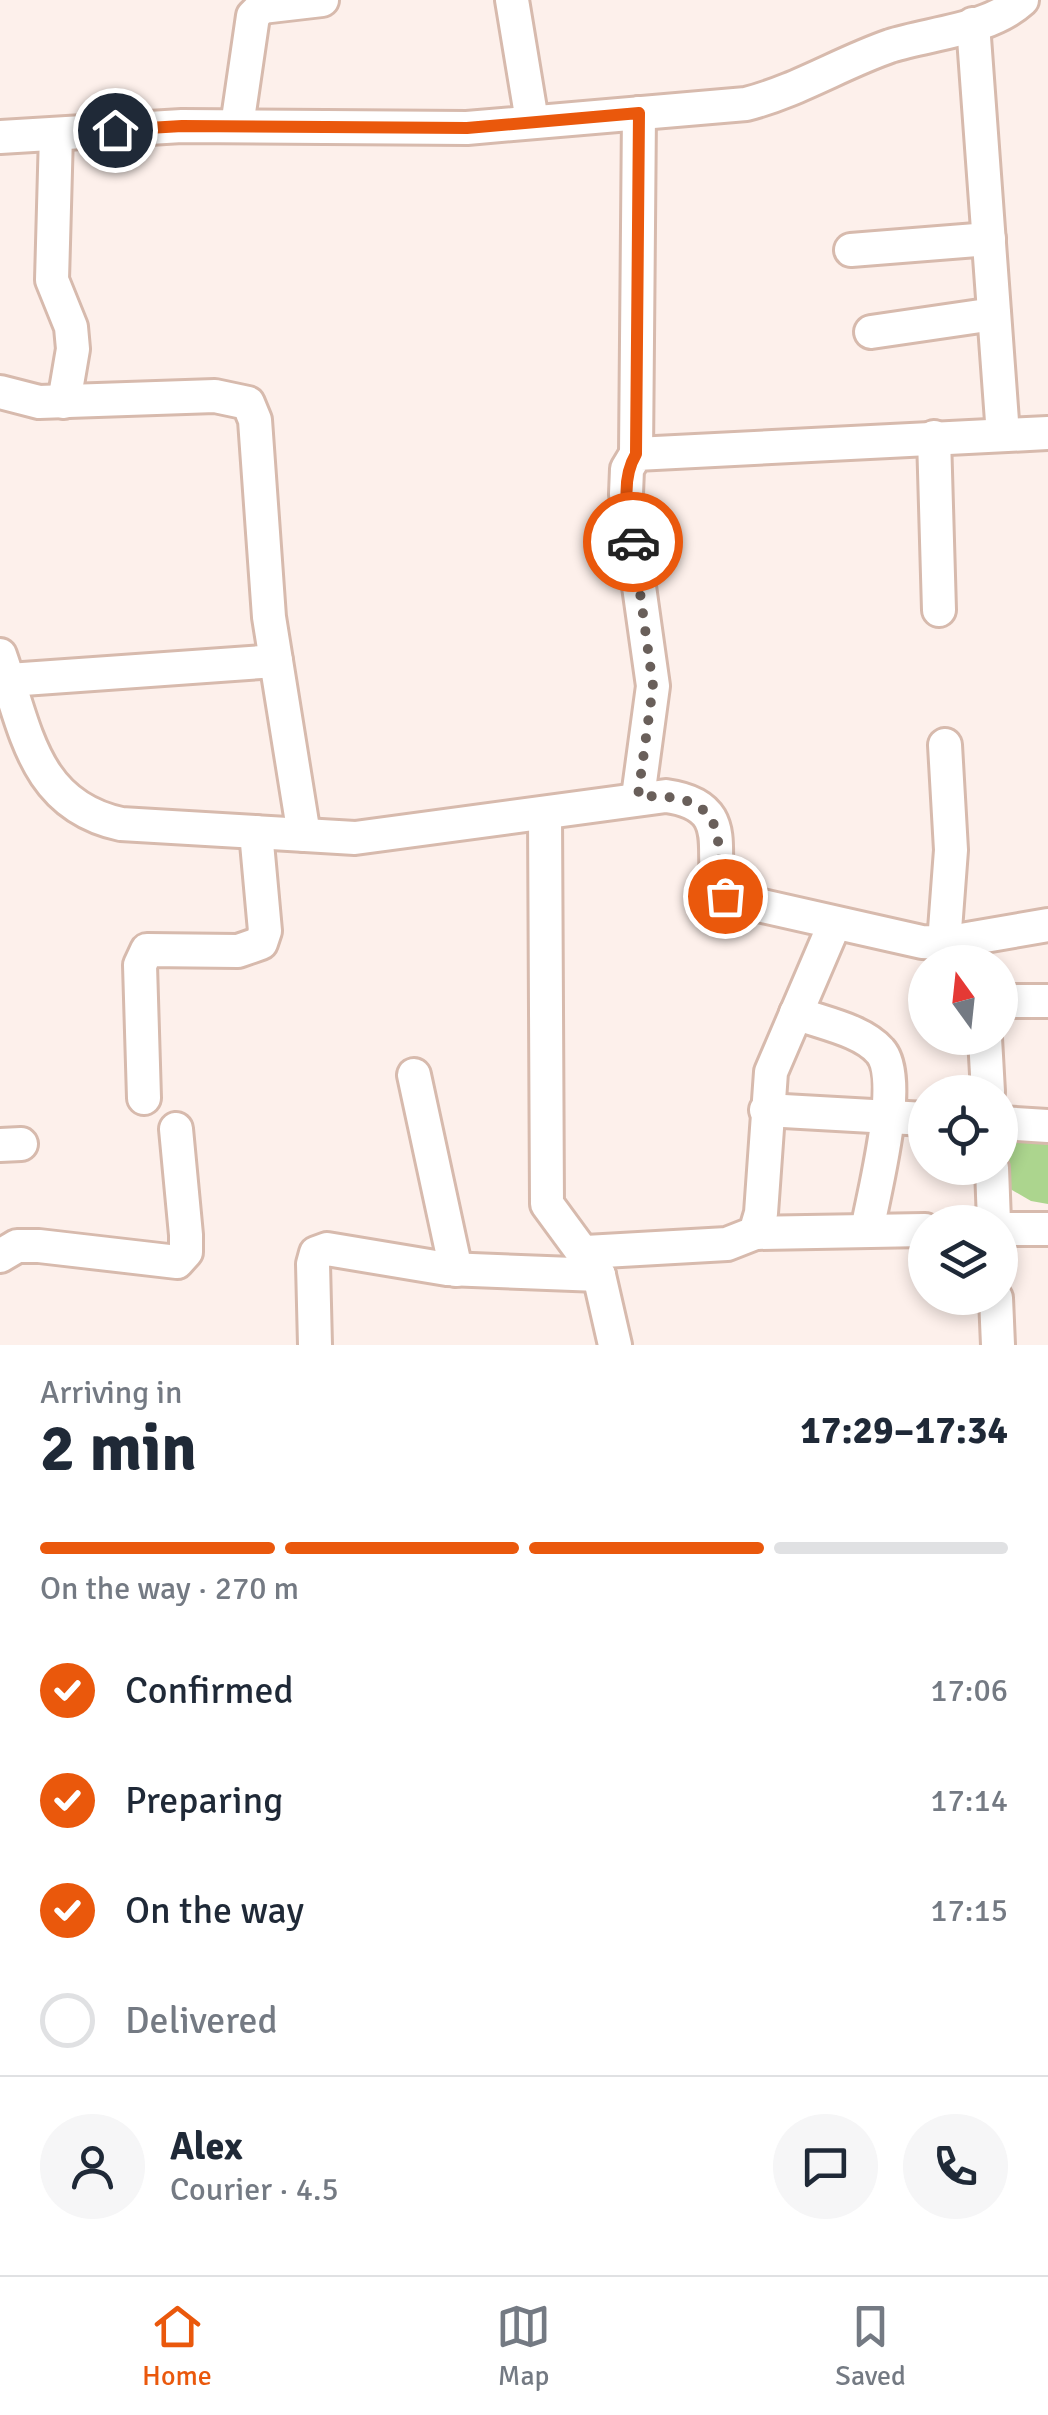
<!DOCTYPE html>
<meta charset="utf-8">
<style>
body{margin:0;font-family:Signika,sans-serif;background:#f6f6f7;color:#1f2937;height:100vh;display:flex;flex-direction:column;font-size:38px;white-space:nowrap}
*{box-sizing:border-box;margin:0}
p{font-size:32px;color:#747a83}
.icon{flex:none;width:55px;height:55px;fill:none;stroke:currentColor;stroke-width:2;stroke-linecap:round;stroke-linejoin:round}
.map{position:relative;height:1345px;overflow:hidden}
.details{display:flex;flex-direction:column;background:#fff;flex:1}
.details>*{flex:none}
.needle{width:65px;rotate:345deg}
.buttons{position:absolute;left:908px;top:945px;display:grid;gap:20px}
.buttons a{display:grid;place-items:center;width:110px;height:110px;border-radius:50%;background:#fff;box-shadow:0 5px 15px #0003;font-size:50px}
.pin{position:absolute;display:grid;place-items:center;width:85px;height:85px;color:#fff;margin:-42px;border:5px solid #fff;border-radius:50%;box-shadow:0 2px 10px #0007}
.courier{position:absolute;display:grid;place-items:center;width:100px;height:100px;margin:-50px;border:8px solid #ea580c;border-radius:50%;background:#fff;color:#222;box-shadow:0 2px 12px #0007}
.head em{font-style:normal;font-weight:800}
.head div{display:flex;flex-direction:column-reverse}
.head{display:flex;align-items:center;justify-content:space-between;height:170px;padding:0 40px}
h1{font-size:65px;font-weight:800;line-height:75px}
.bar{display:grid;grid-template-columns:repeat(4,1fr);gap:15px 10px;align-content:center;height:120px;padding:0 40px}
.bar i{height:12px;border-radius:8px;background:#e0e1e3}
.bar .selected{background:#ea580c}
.bar p{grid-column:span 4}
.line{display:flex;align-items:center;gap:25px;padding:0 40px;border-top:2px solid #e0e1e3}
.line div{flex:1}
.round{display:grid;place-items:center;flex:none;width:105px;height:105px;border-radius:52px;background:#f6f6f7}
ol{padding:0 40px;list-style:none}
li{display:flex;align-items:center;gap:30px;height:110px}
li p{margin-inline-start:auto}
li .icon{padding:10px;border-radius:50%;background:#ea580c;color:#fff;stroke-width:4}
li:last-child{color:#747a83}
li i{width:55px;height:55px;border:5px solid #e0e1e3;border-radius:50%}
.dock{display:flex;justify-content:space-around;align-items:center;height:140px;border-top:2px solid #e0e1e3;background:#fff;font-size:28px;color:#747a83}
.dock a{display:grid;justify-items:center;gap:5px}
.dock .selected{color:#ea580c}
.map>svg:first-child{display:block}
.green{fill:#acd58e}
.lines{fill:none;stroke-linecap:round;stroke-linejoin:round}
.minor-casing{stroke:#d7baad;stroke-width:38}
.minor{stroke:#fff;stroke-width:32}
.done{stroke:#695f5a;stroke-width:10;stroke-dasharray:0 18}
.route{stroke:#ea580c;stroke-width:12}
</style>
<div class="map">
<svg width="1048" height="1345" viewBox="0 0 1048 1345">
<rect width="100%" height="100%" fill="#fdf0eb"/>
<path class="green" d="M1008 1136 1048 1145V1204L1031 1201 1005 1186 1000 1162Z"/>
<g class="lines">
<defs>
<g id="minor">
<path d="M512 0 532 121"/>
<path d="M973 24 1003 435"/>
<path d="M237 126 253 16 262 7 322 0"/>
<path d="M56 134 52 280 71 327 73 349 64 402"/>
<path d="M0 137 182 126 467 128 746 104C797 91 841 63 890 46 931 33 989 30 1022 0"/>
<path d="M851 250 989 239"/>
<path d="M871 332 994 314"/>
<path d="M0 392 39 402 215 396 248 403 255 420 269 617 304 835"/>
<path d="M934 437 939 610"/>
<path d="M636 454 639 113"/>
<path d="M0 655C26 729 33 805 121 824L355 838 666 796C753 808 689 879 736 900L922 942 944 943 1048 925"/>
<path d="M9 680 276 661"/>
<path d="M638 797 653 686 626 494 627 469 636 454 1048 433"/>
<path d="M545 815 547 1204 599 1275 615 1345"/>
<path d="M944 943 951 850 945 745"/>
<path d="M1000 1001H1048"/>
<path d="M796 1013C822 1023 862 1030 880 1051 905 1078 873 1195 867 1231"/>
<path d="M985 1038 988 1092"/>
<path d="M414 1075 456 1270"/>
<path d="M144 1098 140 965 147 950 238 951 261 943 265 931 256 832"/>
<path d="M766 1110 925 1119"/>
<path d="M1000 1123 1048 1126"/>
<path d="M0 1145 21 1144"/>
<path d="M992 1168 994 1222"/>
<path d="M1000 1229H1048"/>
<path d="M755 1233 925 1230"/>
<path d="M586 1252 727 1244 755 1233 761 1213 771 1072 834 925"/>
<path d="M0 1256 17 1246H39L177 1262 186 1252V1235L176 1129"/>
<path d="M996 1298 998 1345"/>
<path d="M315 1345 313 1264 316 1253 327 1249 447 1269 599 1275"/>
</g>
</defs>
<use href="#minor" class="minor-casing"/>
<use href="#minor" class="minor"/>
</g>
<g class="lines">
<path class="done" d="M633 542 653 686 638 796C674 796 713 797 718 841 721 862 715 875 725 896"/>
<path class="route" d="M115 130 182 126 467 128 639 113 636 454C620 481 628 512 633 542"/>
</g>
</svg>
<div class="buttons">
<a><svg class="needle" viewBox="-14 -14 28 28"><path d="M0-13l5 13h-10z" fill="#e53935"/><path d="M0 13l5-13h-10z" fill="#747a83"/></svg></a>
<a><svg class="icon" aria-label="locate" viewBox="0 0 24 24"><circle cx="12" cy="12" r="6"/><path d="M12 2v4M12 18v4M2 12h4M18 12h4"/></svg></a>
<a><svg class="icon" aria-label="layers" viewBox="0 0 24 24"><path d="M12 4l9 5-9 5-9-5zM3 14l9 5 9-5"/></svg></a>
</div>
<div class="pin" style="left:725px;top:896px;background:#ea580c"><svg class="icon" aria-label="bag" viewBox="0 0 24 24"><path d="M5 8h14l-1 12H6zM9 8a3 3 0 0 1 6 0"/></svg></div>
<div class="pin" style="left:115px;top:130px;background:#1f2937"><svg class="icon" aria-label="home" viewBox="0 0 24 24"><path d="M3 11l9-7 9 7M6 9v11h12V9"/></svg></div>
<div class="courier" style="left:633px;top:542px"><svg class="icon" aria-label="car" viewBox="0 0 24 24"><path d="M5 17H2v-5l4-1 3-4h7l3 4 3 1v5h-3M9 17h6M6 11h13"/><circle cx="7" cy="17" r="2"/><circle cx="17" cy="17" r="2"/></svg></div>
</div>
<section class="details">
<div class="head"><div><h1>2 min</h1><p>Arriving in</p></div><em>17:29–17:34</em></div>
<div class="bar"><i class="selected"></i><i class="selected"></i><i class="selected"></i><i></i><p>On the way · 270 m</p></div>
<ol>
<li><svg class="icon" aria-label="check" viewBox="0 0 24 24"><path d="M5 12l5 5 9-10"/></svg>Confirmed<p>17:06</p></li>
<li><svg class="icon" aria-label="check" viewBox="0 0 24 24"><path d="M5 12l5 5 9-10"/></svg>Preparing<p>17:14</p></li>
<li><svg class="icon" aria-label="check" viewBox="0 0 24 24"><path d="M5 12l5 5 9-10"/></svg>On the way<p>17:15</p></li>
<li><i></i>Delivered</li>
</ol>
<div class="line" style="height:180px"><a class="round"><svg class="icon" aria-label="person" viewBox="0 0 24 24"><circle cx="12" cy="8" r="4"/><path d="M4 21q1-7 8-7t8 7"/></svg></a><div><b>Alex</b><p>Courier · 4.5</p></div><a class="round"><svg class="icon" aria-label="chat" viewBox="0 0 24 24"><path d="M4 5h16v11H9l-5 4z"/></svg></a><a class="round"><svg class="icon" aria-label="phone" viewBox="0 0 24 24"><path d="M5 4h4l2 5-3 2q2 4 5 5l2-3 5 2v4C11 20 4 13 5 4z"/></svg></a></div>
</section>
<nav class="dock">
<a class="selected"><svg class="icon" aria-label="home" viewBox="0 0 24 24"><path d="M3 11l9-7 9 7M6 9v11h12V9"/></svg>Home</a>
<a><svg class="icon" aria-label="map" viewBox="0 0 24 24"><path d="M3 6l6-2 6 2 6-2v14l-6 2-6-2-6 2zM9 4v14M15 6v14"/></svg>Map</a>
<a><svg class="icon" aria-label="saved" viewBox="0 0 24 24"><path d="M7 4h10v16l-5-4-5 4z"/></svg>Saved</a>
</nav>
